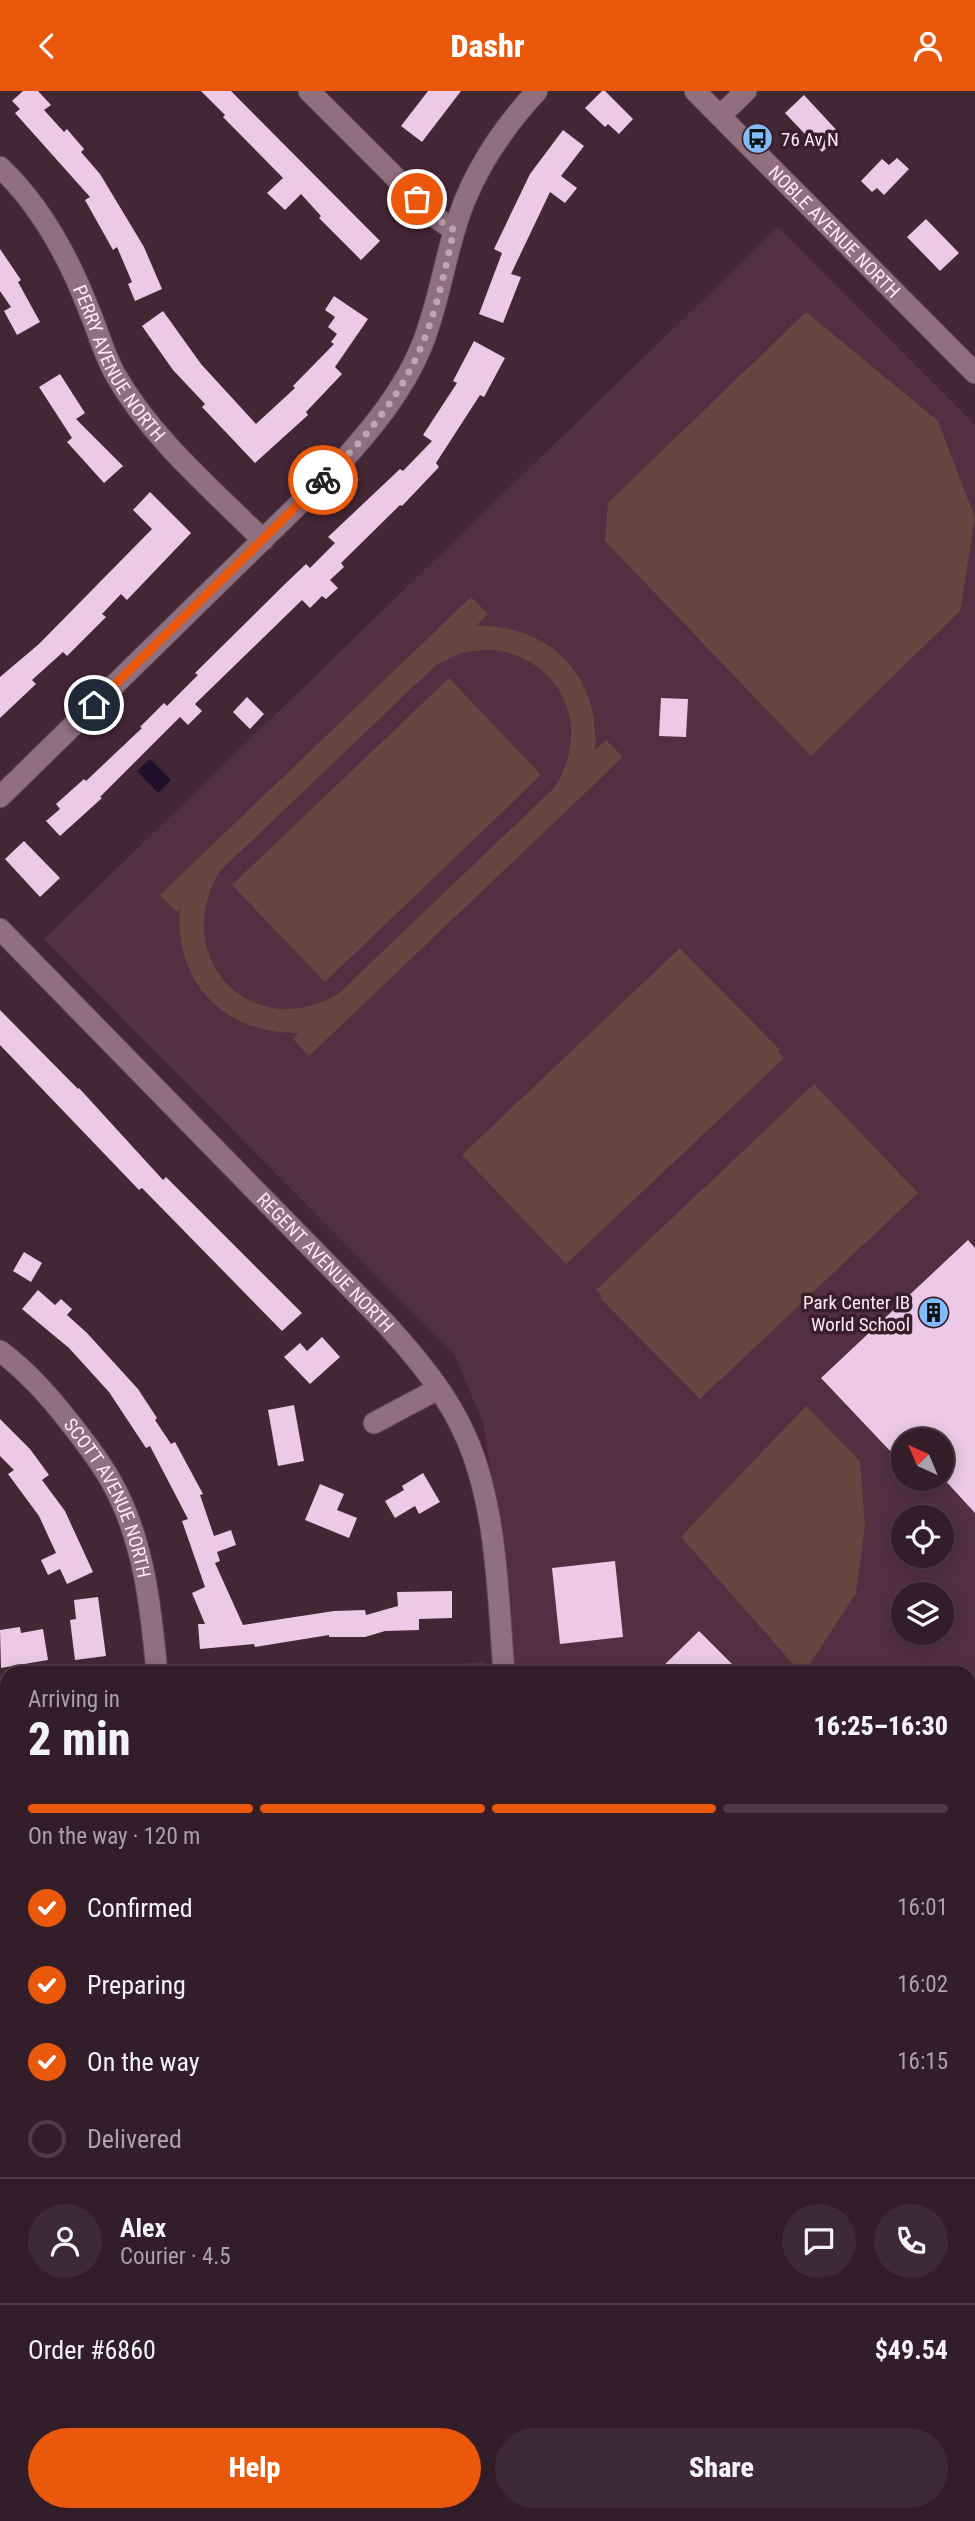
<!DOCTYPE html>
<meta charset="utf-8">
<style>
body{margin:0;font-family:"Roboto Condensed",sans-serif;background:#3e2a34;color:#f1f3f6;height:100vh;display:flex;flex-direction:column;font-size:26px;white-space:nowrap}
*{box-sizing:border-box;margin:0}
p{font-size:23px;color:#a9a2a8}
.icon{flex:none;width:38px;height:38px;fill:none;stroke:currentColor;stroke-width:2;stroke-linecap:round;stroke-linejoin:round}
.map{position:relative;flex:1;overflow:hidden}
.sheet{position:absolute;left:0px;top:1575px;width:976px;height:856px;display:flex;flex-direction:column;background:#331d28;border-radius:21px 21px 0 0;box-shadow:0 4px 18px #0003,0 0 0 2px #4e3b45}
.sheet>*{flex:none}
.needle{width:46px;rotate:316deg}
.controls{position:absolute;left:891px;top:1337px;display:grid;gap:14px}
.controls a{display:grid;place-items:center;width:63px;height:63px;border-radius:50%;background:#331d28;box-shadow:0 4px 18px #0003,0 0 0 2px #4e3b45;font-size:35px}
.pin{position:absolute;display:grid;place-items:center;width:60px;height:60px;color:#fff;margin:-30px;border:4px solid #fff;border-radius:50%;box-shadow:0 2px 7px #0007}
.courier{position:absolute;display:grid;place-items:center;width:70px;height:70px;margin:-35px;border:5px solid #ea580c;border-radius:50%;background:#fff;color:#222;box-shadow:0 2px 9px #0007}
.head em{font-style:normal;font-weight:800}
.head div{display:flex;flex-direction:column-reverse}
.head{display:flex;align-items:center;justify-content:space-between;height:119px;padding:0 28px}
h1{font-size:46px;font-weight:800;line-height:52px}
.bar{display:grid;grid-template-columns:repeat(4,1fr);gap:10px 7px;align-content:center;height:84px;padding:0 28px}
.bar i{height:9px;border-radius:5px;background:#4e3b45}
.bar .selected{background:#ea580c}
.bar p{grid-column:span 4}
.line{display:flex;align-items:center;gap:18px;padding:0 28px;border-top:2px solid #4e3b45}
.line div{flex:1}
.round{display:grid;place-items:center;flex:none;width:74px;height:74px;border-radius:37px;background:#3e2a34}
ol{padding:0 28px;list-style:none}
li{display:flex;align-items:center;gap:21px;height:77px}
li p{margin-inline-start:auto}
li .icon{padding:7px;border-radius:50%;background:#ea580c;color:#fff;stroke-width:4}
li:last-child{color:#a9a2a8}
li i{width:38px;height:38px;border:4px solid #4e3b45;border-radius:50%}
.action{display:flex;gap:14px;margin-top:auto;padding:14px 28px}
.action a{flex:1;height:80px;border-radius:42px;background:#ea580c;color:#fff;font-size:28px;font-weight:800;line-height:80px;text-align:center}
.action a+a{background:#3e2a34;color:#f1f3f6}
header{display:flex;justify-content:space-between;align-items:center;height:91px;padding:0 28px;background:#ea580c;color:#fff;font-size:32px;font-weight:800}
.map>svg:first-child{display:block}
.built{fill:#523041;fill-rule:evenodd}
.green{fill:#674540;fill-rule:evenodd}
.water{fill:#200f2a}
.lines{fill:none;stroke-linecap:round;stroke-linejoin:round}
.stream{stroke:#200f2a;stroke-width:5}
.building{fill:#ebc9e7}
.minor-casing{stroke:#5c4450;stroke-width:23}
.major-casing{stroke:#5c4450;stroke-width:28}
.minor{stroke:#906f7e;stroke-width:21}
.major{stroke:#bc687d;stroke-width:26}
.done{stroke:#bca6b0;stroke-width:7;stroke-dasharray:0 12.6}
.route{stroke:#ea580c;stroke-width:9}
.labels{text-anchor:middle;dominant-baseline:central;stroke-width:7;stroke-linejoin:round;paint-order:stroke}
.poi-label{font-size:19px;fill:#fdeaf2;stroke:#391e2b;text-anchor:start}
.street-label{font-size:19px;fill:#fdeaf2;stroke:#391e2b}
</style>
<header><svg class="icon" aria-label="back" viewBox="0 0 24 24"><path d="M15 5l-7 7 7 7"/></svg>Dashr<svg class="icon" aria-label="person" viewBox="0 0 24 24"><circle cx="12" cy="8" r="4"/><path d="M4 21q1-7 8-7t8 7"/></svg></header>
<div class="map">
<svg width="975" height="2430" viewBox="0 0 975 2430">
<rect width="100%" height="100%" fill="#442735"/>
<g class="built">
<path d="M778 136 975 334V1719H970V1582H513L501 1453 483 1332 455 1264 44 848ZM903 1349H942V1388H903ZM903 1426H942V1465H903ZM903 1503H942V1542H903Z"/>
<path d="M485 1570 486 1582H373Z"/>
<path d="M970 1800H975V2291L970 2292Z"/>
</g>
<g class="green">
<path d="M806 221 938 330 975 427 960 520 811 665 605 450 608 412Z"/>
<path d="M471 506 488 523 476 535C550 533 600 585 595 659L606 649 623 666 309 965 293 948 298 942C225 943 174 892 180 818L177 821 160 804ZM488 558C561 565 594 636 554 697L338 903C251 954 168 865 220 780L436 574 461 562Z"/>
<path d="M449 587 541 684 325 891 232 794Z"/>
<path d="M680 857 779 958 778 960 784 967 566 1173 462 1064Z"/>
<path d="M814 993 918 1102 700 1308 600 1207 602 1205 596 1199Z"/>
<path d="M806 1315 860 1370 865 1435 856 1502 804 1582H801L681 1446Z"/>
<path d="M7 1856V2424H375L374 2430H0V1857Z"/>
</g>
<path class="water" d="M150 668 171 689 158 702 137 680Z"/>
<g class="lines">
<g class="stream">
<path d="M970 2355 975 2353"/>
<path d="M432 2425 444 2424"/>
</g>
</g>
<g class="building">
<path d="M23 0H38L51 14 44 19 64 41 67 38 84 58 81 61 100 83 144 156 162 198 135 210 128 193 132 191 117 156 113 159 85 109 90 106 15 22 20 18 12 10Z"/>
<path d="M201 0H231L380 150 361 169 319 127 321 125 301 103 285 119 267 102 283 87 223 26 225 24Z"/>
<path d="M428 0H461L422 51 401 35Z"/>
<path d="M602 0H605L633 28 619 43 608 33 605 36 585 17Z"/>
<path d="M804 4 841 44 822 61 785 22Z"/>
<path d="M563 39 584 55 561 85 577 97 565 112 550 101 511 183 521 186 503 232 479 223 502 162 494 158 530 83Z"/>
<path d="M897 67 909 78 884 104 877 97 872 101 861 90 882 68 889 74Z"/>
<path d="M926 128 959 162 940 180 907 146Z"/>
<path d="M0 158 21 189 18 191 40 231 17 244 4 220 11 216 0 200Z"/>
<path d="M334 205 368 228 335 276 342 283 306 321 308 324 255 372 202 316 205 313 173 279 142 235 163 220 201 273 256 333 295 297 293 295 334 253 331 251 337 243 328 236 335 226 325 219Z"/>
<path d="M474 250 505 267 484 306 480 304 436 372 439 376 402 415 400 414 341 472 344 476 330 489 338 497 326 508 322 505 310 517 302 509 195 613 202 620 188 634 180 626 100 706 102 707 60 745 46 730 60 718 56 713 84 688 86 690 142 637 140 636 164 612 167 615 198 584 195 582 286 492 306 473 310 477 335 452 328 446 400 378 403 380 432 350 423 344 457 292 453 290Z"/>
<path d="M60 283 85 322 76 328 123 375 104 392 67 351 72 347 39 296Z"/>
<path d="M150 401 191 442 127 509 121 503 102 523 106 526 67 565 63 561 32 589 36 593 0 627V586L39 553 152 438 133 419Z"/>
<path d="M247 606 264 623 250 638 233 621Z"/>
<path d="M661 607 688 608 686 646 659 645Z"/>
<path d="M24 750 60 787 40 806 5 768Z"/>
<path d="M0 919 78 998 79 997 163 1089 166 1086 302 1222 282 1240 142 1097 139 1099 0 954Z"/>
<path d="M968 1149 975 1157V1422L942 1386V1349H903L892 1362 821 1287Z"/>
<path d="M24 1161 42 1172 31 1191 13 1180Z"/>
<path d="M38 1199 55 1214 61 1208 72 1218 67 1224 87 1242 138 1298 157 1327 155 1329 171 1353 175 1351 203 1403 200 1404 214 1445 231 1439 236 1454 217 1461 220 1470 215 1472 243 1534 334 1520 365 1519 366 1524 398 1515 397 1501 452 1500V1527L419 1528V1539L385 1540 365 1546H329V1544L255 1556 254 1553 200 1558 198 1533H205L192 1502 205 1496 182 1430 188 1428 150 1355 146 1357 109 1301 69 1257 22 1218Z"/>
<path d="M322 1246 340 1266 310 1293 284 1266 300 1252 307 1260Z"/>
<path d="M294 1314 304 1370 278 1375 268 1319Z"/>
<path d="M0 1328 30 1358 49 1384 42 1389 65 1420 93 1481 67 1493 60 1478 48 1484 41 1469 56 1462 39 1425 8 1383 14 1379 0 1365Z"/>
<path d="M423 1382 440 1411 419 1423 415 1415 395 1427 385 1410 404 1399 402 1395Z"/>
<path d="M320 1393 344 1403 337 1419 357 1427 349 1447 305 1429Z"/>
<path d="M615 1470 623 1546 560 1553 552 1477Z"/>
<path d="M98 1506 106 1565 75 1569 70 1529 76 1528 74 1509Z"/>
<path d="M20 1536 21 1542 43 1538 48 1569 1 1577 0 1539Z"/>
<path d="M699 1540 741 1582H656Z"/>
</g>
<g class="lines">
<defs>
<g id="minor">
<path d="M309 0 435 126 454 139"/>
<path id="s1" d="M695 0 975 282"/>
<path d="M720 25 746 0"/>
<path id="s2" d="M0 76C40 114 69 167 89 219 98 240 104 263 115 283 152 348 211 397 263 449"/>
<path d="M0 706 341 372C373 336 404 299 422 254 437 217 443 178 454 141 469 87 500 40 537 0"/>
<path id="s3" d="M0 838 386 1233C416 1266 448 1304 466 1346 497 1416 498 1506 504 1582"/>
<path id="s4" d="M0 1260C28 1281 49 1305 71 1333 85 1351 100 1370 111 1390 144 1448 151 1517 157 1582"/>
<path d="M374 1332 438 1298"/>
<path d="M0 1635H7"/>
<path d="M396 2430 398 2424"/>
</g>
<g id="major">
<path d="M970 1748 975 1749"/>
<path d="M0 1790H7"/>
<path d="M0 1831 7 1830"/>
</g>
</defs>
<use href="#minor" class="minor-casing"/>
<use href="#major" class="major-casing"/>
<use href="#minor" class="minor"/>
<use href="#major" class="major"/>
</g>
<g class="lines">
<path class="done" d="M323 389C359 354 393 315 415 269 435 229 444 183 454 139L435 126 417 108"/>
<path class="route" d="M94 614 323 389"/>
</g>
<defs>
<symbol id="bus-disc" viewBox="-11 -11 22 22"><circle r="9.5" fill="#83bcfb" stroke="#391e2b"/><path d="M-5-6H5V4H4V6H2V4H-2V6H-4V4H-5ZM-3.5-4V0h7V-4ZM-3.5 1.2v1.5H-2V1.2ZM2 1.2v1.5H3.5V1.2Z" fill="#111"/></symbol>
<symbol id="building-disc" viewBox="-11 -11 22 22"><circle r="9.5" fill="#83bcfb" stroke="#391e2b"/><path d="M-4-6H4V6H1V3H-1V6H-4ZM-2.5-4.3h1.7v1.8h-1.7ZM.8-4.3h1.7v1.8H.8ZM-2.5-1h1.7V.8h-1.7ZM.8-1h1.7V.8H.8Z" fill="#111"/></symbol>
</defs>
<g fill-rule="evenodd">
<use href="#bus-disc" x="740" y="30" width="35" height="35"/>
<use href="#building-disc" x="916" y="1204" width="35" height="35"/>
</g>
<g class="labels">
<g class="poi-label">
<text x="781" y="48">76 Av N</text>
<text x="910" y="1211" text-anchor="end">Park Center IB<tspan x="910" dy="22">World School</tspan></text>
</g>
<g class="street-label">
<text stroke="none"><textPath href="#s1" startOffset="198">NOBLE AVENUE NORTH</textPath></text>
<text stroke="none"><textPath href="#s2" startOffset="231">PERRY AVENUE NORTH</textPath></text>
<text stroke="none"><textPath href="#s3" startOffset="466">REGENT AVENUE NORTH</textPath></text>
<text stroke="none"><textPath href="#s4" startOffset="186">SCOTT AVENUE NORTH</textPath></text>
</g>
</g>
</svg>
<div class="controls">
<a><svg class="needle" viewBox="-14 -14 28 28"><path d="M0-13l5 13h-10z" fill="#e53935"/><path d="M0 13l5-13h-10z" fill="#a9a2a8"/></svg></a>
<a><svg class="icon" aria-label="locate" viewBox="0 0 24 24"><circle cx="12" cy="12" r="6"/><path d="M12 2v4M12 18v4M2 12h4M18 12h4"/></svg></a>
<a><svg class="icon" aria-label="layers" viewBox="0 0 24 24"><path d="M12 4l9 5-9 5-9-5zM3 14l9 5 9-5"/></svg></a>
</div>
<div class="pin" style="left:417px;top:108px;background:#ea580c"><svg class="icon" aria-label="bag" viewBox="0 0 24 24"><path d="M5 8h14l-1 12H6zM9 8a3 3 0 0 1 6 0"/></svg></div>
<div class="pin" style="left:94px;top:614px;background:#1f2937"><svg class="icon" aria-label="home" viewBox="0 0 24 24"><path d="M3 11l9-7 9 7M6 9v11h12V9"/></svg></div>
<div class="courier" style="left:323px;top:389px"><svg class="icon" aria-label="bike" viewBox="0 0 24 24"><circle cx="6" cy="16" r="4"/><circle cx="18" cy="16" r="4"/><path d="M6 16l4-8h5l3 8M10 8l3 8H6M13 5h3"/></svg></div>
<section class="sheet">
<div class="head"><div><h1>2 min</h1><p>Arriving in</p></div><em>16:25–16:30</em></div>
<div class="bar"><i class="selected"></i><i class="selected"></i><i class="selected"></i><i></i><p>On the way · 120 m</p></div>
<ol>
<li><svg class="icon" aria-label="check" viewBox="0 0 24 24"><path d="M5 12l5 5 9-10"/></svg>Confirmed<p>16:01</p></li>
<li><svg class="icon" aria-label="check" viewBox="0 0 24 24"><path d="M5 12l5 5 9-10"/></svg>Preparing<p>16:02</p></li>
<li><svg class="icon" aria-label="check" viewBox="0 0 24 24"><path d="M5 12l5 5 9-10"/></svg>On the way<p>16:15</p></li>
<li><i></i>Delivered</li>
</ol>
<div class="line" style="height:126px"><a class="round"><svg class="icon" aria-label="person" viewBox="0 0 24 24"><circle cx="12" cy="8" r="4"/><path d="M4 21q1-7 8-7t8 7"/></svg></a><div><b>Alex</b><p>Courier · 4.5</p></div><a class="round"><svg class="icon" aria-label="chat" viewBox="0 0 24 24"><path d="M4 5h16v11H9l-5 4z"/></svg></a><a class="round"><svg class="icon" aria-label="phone" viewBox="0 0 24 24"><path d="M5 4h4l2 5-3 2q2 4 5 5l2-3 5 2v4C11 20 4 13 5 4z"/></svg></a></div>
<div class="line" style="height:91px"><div>Order #6860</div><b>$49.54</b></div>
<div class="action"><a>Help</a><a>Share</a></div>
</section>
</div>
